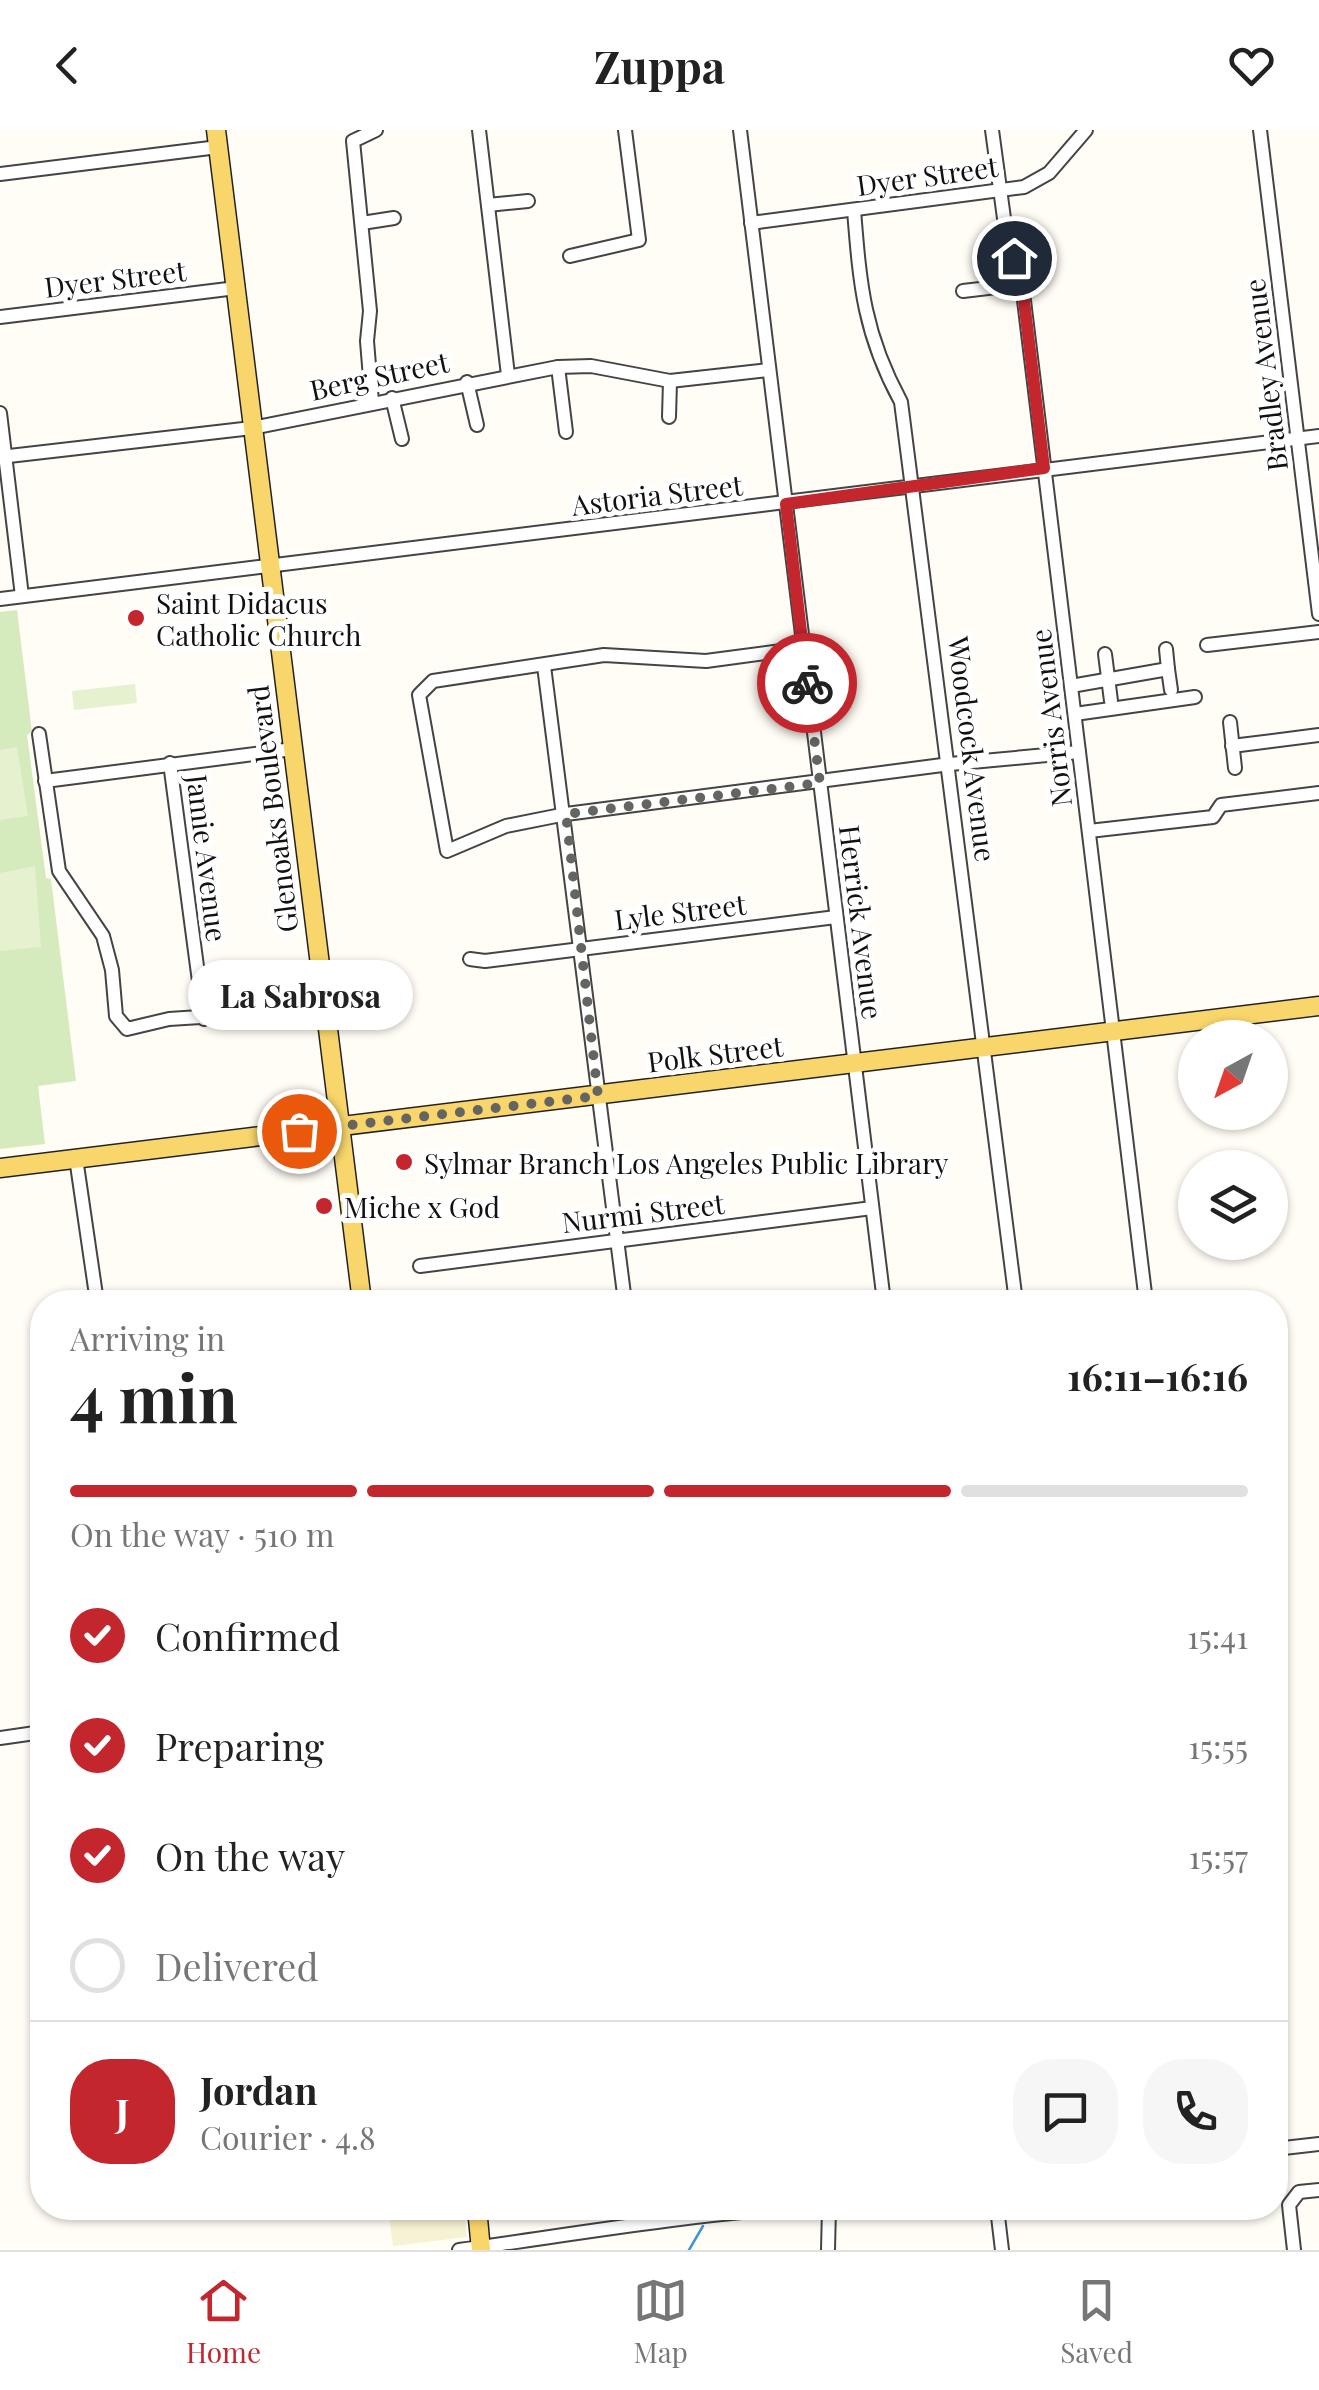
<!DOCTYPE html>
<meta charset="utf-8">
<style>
body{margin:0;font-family:"Playfair Display",serif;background:#f6f6f6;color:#222;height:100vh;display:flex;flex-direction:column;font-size:38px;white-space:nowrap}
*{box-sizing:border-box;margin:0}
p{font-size:32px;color:#767676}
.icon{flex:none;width:55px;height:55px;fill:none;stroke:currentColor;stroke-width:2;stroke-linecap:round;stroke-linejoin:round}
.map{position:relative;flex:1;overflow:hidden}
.panel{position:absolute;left:30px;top:1160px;width:1258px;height:930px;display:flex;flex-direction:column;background:#fff;border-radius:40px;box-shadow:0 2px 8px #0004}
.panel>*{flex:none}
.needle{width:65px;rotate:220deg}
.tools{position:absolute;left:1178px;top:890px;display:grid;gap:20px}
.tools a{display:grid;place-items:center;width:110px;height:110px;border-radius:50%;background:#fff;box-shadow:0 2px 8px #0004;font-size:50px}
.pin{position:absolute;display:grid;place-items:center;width:85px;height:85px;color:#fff;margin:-42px;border:5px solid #fff;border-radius:50%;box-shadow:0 2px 10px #0007}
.courier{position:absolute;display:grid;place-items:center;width:100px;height:100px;margin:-50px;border:8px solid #c4262e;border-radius:50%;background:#fff;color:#222;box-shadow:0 2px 12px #0007}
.bubble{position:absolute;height:70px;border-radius:35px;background:#fff;box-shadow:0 2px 8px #0004;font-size:32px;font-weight:700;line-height:70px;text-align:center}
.overview em{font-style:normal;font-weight:700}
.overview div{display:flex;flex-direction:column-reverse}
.overview{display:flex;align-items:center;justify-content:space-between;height:170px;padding:0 40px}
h1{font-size:65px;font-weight:700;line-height:75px}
.bar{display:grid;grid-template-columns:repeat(4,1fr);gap:15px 10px;align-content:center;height:120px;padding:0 40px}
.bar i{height:12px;border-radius:8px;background:#e0e0e0}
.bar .on{background:#c4262e}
.bar p{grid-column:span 4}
.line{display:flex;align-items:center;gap:25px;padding:0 40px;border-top:2px solid #e0e0e0}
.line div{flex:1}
.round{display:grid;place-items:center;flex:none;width:105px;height:105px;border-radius:40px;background:#f6f6f6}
ol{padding:0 40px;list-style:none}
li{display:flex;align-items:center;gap:30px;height:110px}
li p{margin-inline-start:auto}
li .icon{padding:10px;border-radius:50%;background:#c4262e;color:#fff;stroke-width:4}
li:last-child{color:#767676}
li i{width:55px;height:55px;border:5px solid #e0e0e0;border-radius:50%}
header{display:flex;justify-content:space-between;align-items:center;height:130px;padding:0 40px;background:#fff;font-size:45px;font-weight:700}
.menu{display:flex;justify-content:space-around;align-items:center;height:140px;border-top:2px solid #e0e0e0;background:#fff;font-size:28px;color:#767676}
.menu a{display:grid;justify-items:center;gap:5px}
.menu .on{color:#c4262e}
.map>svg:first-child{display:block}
.farmland{fill:#f6f3d4}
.green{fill:#d5ebbd}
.pitch{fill:#e6f2cf}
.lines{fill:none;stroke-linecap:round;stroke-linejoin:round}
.stream{stroke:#3f96cf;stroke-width:2.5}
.minor-casing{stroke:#444;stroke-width:16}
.major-casing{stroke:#222;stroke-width:21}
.minor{stroke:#fff;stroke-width:12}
.major{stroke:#f9d66b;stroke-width:18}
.done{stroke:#646461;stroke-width:10;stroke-dasharray:0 18}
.route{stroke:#c4262e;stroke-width:12}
.poi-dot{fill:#c4262e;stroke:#fff;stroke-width:4}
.labels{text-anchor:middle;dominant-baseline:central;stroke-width:10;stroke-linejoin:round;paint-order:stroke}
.street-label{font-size:28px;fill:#111;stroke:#fff}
.poi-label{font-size:28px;fill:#111;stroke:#fff;text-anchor:start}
</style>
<header><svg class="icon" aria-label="back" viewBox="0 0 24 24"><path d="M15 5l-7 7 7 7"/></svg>Zuppa<svg class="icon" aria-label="heart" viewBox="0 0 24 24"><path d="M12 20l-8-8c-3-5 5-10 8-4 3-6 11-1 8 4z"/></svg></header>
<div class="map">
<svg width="1319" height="2120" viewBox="0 0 1319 2120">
<rect width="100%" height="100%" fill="#fffdf5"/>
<path class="farmland" d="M388 2078H463L467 2107 393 2116Z"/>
<path class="green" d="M17 480 32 602 27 605 46 748 51 749 76 951 38 956 45 1014 0 1019V482Z"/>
<g class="pitch">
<path d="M135 554 137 573 74 580 72 561Z"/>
<path d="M17 617 28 686 0 690V620Z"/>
<path d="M35 736 41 817 0 821V743Z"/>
</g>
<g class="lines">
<path class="stream" d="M689 2120 703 2096"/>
<defs>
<g id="minor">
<path d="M479 0 508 245"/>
<path d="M740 0 884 1172"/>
<path d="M992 0 1006 103 1022 154 1146 1172"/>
<path d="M1260 0 1319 484"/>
<path d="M0 44 218 17"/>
<path d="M488 75 528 71"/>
<path d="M854 80C860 156 864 204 901 272L1016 1172"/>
<path d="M362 93 394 88"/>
<path d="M751 93 1024 57 1049 43 1086 0"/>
<path d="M570 126 639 110 625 0"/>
<path d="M963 161 1022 154"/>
<path d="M0 187 236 158"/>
<path d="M558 237 566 302"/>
<path d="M467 252 477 295"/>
<path d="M392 268 402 309"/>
<path d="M372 272 367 211 370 181 353 11 376 0"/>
<path d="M0 283 22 466"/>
<path d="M669 287 670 251"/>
<path d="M0 327 252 298 558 237 591 236 670 251 769 240"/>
<path d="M0 469 1319 306"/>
<path d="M1207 515 1319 502"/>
<path d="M803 518 706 531 604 525 433 551 419 565 447 721 506 696 566 684 950 634 1079 622"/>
<path d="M1166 519 1168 539"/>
<path d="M1105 524 1111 571"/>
<path d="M544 536 625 1172"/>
<path d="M1071 556 1168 539 1171 560"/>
<path d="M1075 584 1195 567"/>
<path d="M1230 592 1235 638"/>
<path d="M39 604 59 741 103 806 112 840 116 886 127 899 169 889 324 879"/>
<path d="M1232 616 1319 605"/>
<path d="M170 633 204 889"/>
<path d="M45 651 293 619"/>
<path d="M1089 701 1213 687 1221 675 1319 663"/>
<path d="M470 829 485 831 836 787"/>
<path d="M76 1028 97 1172"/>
<path d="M420 1136 872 1078"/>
<path d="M0 1608 42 1602"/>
<path d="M1275 2019 1319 2014"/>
<path d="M997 2078 1002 2120"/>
<path d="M459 2120C569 2105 678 2086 790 2078"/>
<path d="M828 2120 829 2078"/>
<path d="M1294 2120 1289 2075 1299 2062 1319 2060"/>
</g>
<g id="major">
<path d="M216 0 362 1172"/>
<path d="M0 1038 1319 876"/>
<path d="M477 2078 481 2120"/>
</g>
</defs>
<use href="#minor" class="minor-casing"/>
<use href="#major" class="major-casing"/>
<use href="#minor" class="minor"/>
<use href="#major" class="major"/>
</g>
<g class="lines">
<path class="done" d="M299 1001 598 966 566 684 820 653 807 553"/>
<path class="route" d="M807 553 786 374 1044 338 1022 154 1014 128"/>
</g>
<g class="poi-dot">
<circle cx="136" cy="488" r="10"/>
<circle cx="404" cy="1032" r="10"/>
<circle cx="324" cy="1076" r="10"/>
</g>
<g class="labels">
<g class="street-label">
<text transform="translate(927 45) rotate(-8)">Dyer Street</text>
<text transform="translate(115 148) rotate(-7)">Dyer Street</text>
<text transform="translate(379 245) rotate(-12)">Berg Street</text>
<text transform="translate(1265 245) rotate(-97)">Bradley Avenue</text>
<text transform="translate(657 364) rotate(-7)">Astoria Street</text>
<text transform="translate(1050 588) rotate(-97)">Norris Avenue</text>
<text transform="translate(973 619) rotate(83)">Woodcock Avenue</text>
<text transform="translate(272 679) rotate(-97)">Glenoaks Boulevard</text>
<text transform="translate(208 728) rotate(83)">Jamie Avenue</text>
<text transform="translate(680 781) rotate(-7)">Lyle Street</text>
<text transform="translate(862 792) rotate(83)">Herrick Avenue</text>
<text transform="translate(715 923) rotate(-7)">Polk Street</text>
<text transform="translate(643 1082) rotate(-7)">Nurmi Street</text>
</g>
<g class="poi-label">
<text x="156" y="472">Saint Didacus<tspan x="156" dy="32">Catholic Church</tspan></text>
<text x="424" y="1032">Sylmar Branch Los Angeles Public Library</text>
<text x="344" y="1076">Miche x God</text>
</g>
</g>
</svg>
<div class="tools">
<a><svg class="needle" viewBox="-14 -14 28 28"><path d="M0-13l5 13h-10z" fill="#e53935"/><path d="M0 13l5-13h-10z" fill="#767676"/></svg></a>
<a><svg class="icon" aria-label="layers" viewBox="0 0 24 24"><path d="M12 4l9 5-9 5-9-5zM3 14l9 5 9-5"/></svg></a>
</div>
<div class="pin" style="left:299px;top:1001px;background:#ea580c"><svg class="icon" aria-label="bag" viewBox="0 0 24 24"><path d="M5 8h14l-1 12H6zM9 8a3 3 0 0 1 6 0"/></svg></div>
<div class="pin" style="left:1014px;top:128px;background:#1f2937"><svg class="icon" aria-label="home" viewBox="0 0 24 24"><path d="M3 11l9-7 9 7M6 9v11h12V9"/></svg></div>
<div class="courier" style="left:807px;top:553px"><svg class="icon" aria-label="bike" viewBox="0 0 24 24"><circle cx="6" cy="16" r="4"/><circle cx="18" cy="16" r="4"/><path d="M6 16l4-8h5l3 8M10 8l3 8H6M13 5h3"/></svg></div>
<div class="bubble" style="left:188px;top:830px;width:225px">La Sabrosa</div>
<section class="panel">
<div class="overview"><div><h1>4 min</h1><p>Arriving in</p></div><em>16:11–16:16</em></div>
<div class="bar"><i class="on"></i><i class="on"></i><i class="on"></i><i></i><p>On the way · 510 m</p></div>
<ol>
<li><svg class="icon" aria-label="check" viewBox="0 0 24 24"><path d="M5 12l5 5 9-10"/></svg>Confirmed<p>15:41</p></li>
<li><svg class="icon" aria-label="check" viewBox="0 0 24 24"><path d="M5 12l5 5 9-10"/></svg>Preparing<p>15:55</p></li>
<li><svg class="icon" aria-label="check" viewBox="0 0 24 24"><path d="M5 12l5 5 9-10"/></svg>On the way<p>15:57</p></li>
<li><i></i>Delivered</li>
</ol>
<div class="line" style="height:180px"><b class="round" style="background:#c4262e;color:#fff">J</b><div><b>Jordan</b><p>Courier · 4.8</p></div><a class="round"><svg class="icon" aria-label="chat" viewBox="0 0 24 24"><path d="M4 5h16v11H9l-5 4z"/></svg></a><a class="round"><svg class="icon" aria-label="phone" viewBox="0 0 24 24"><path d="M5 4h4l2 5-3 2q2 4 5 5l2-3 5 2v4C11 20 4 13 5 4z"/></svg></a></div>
</section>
</div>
<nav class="menu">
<a class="on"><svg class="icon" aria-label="home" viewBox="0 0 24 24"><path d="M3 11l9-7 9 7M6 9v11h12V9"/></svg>Home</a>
<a><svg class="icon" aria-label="map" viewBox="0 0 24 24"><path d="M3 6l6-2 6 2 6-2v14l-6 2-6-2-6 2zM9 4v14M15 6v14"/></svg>Map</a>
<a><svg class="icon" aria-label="saved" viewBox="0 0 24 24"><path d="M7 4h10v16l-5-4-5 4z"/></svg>Saved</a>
</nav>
